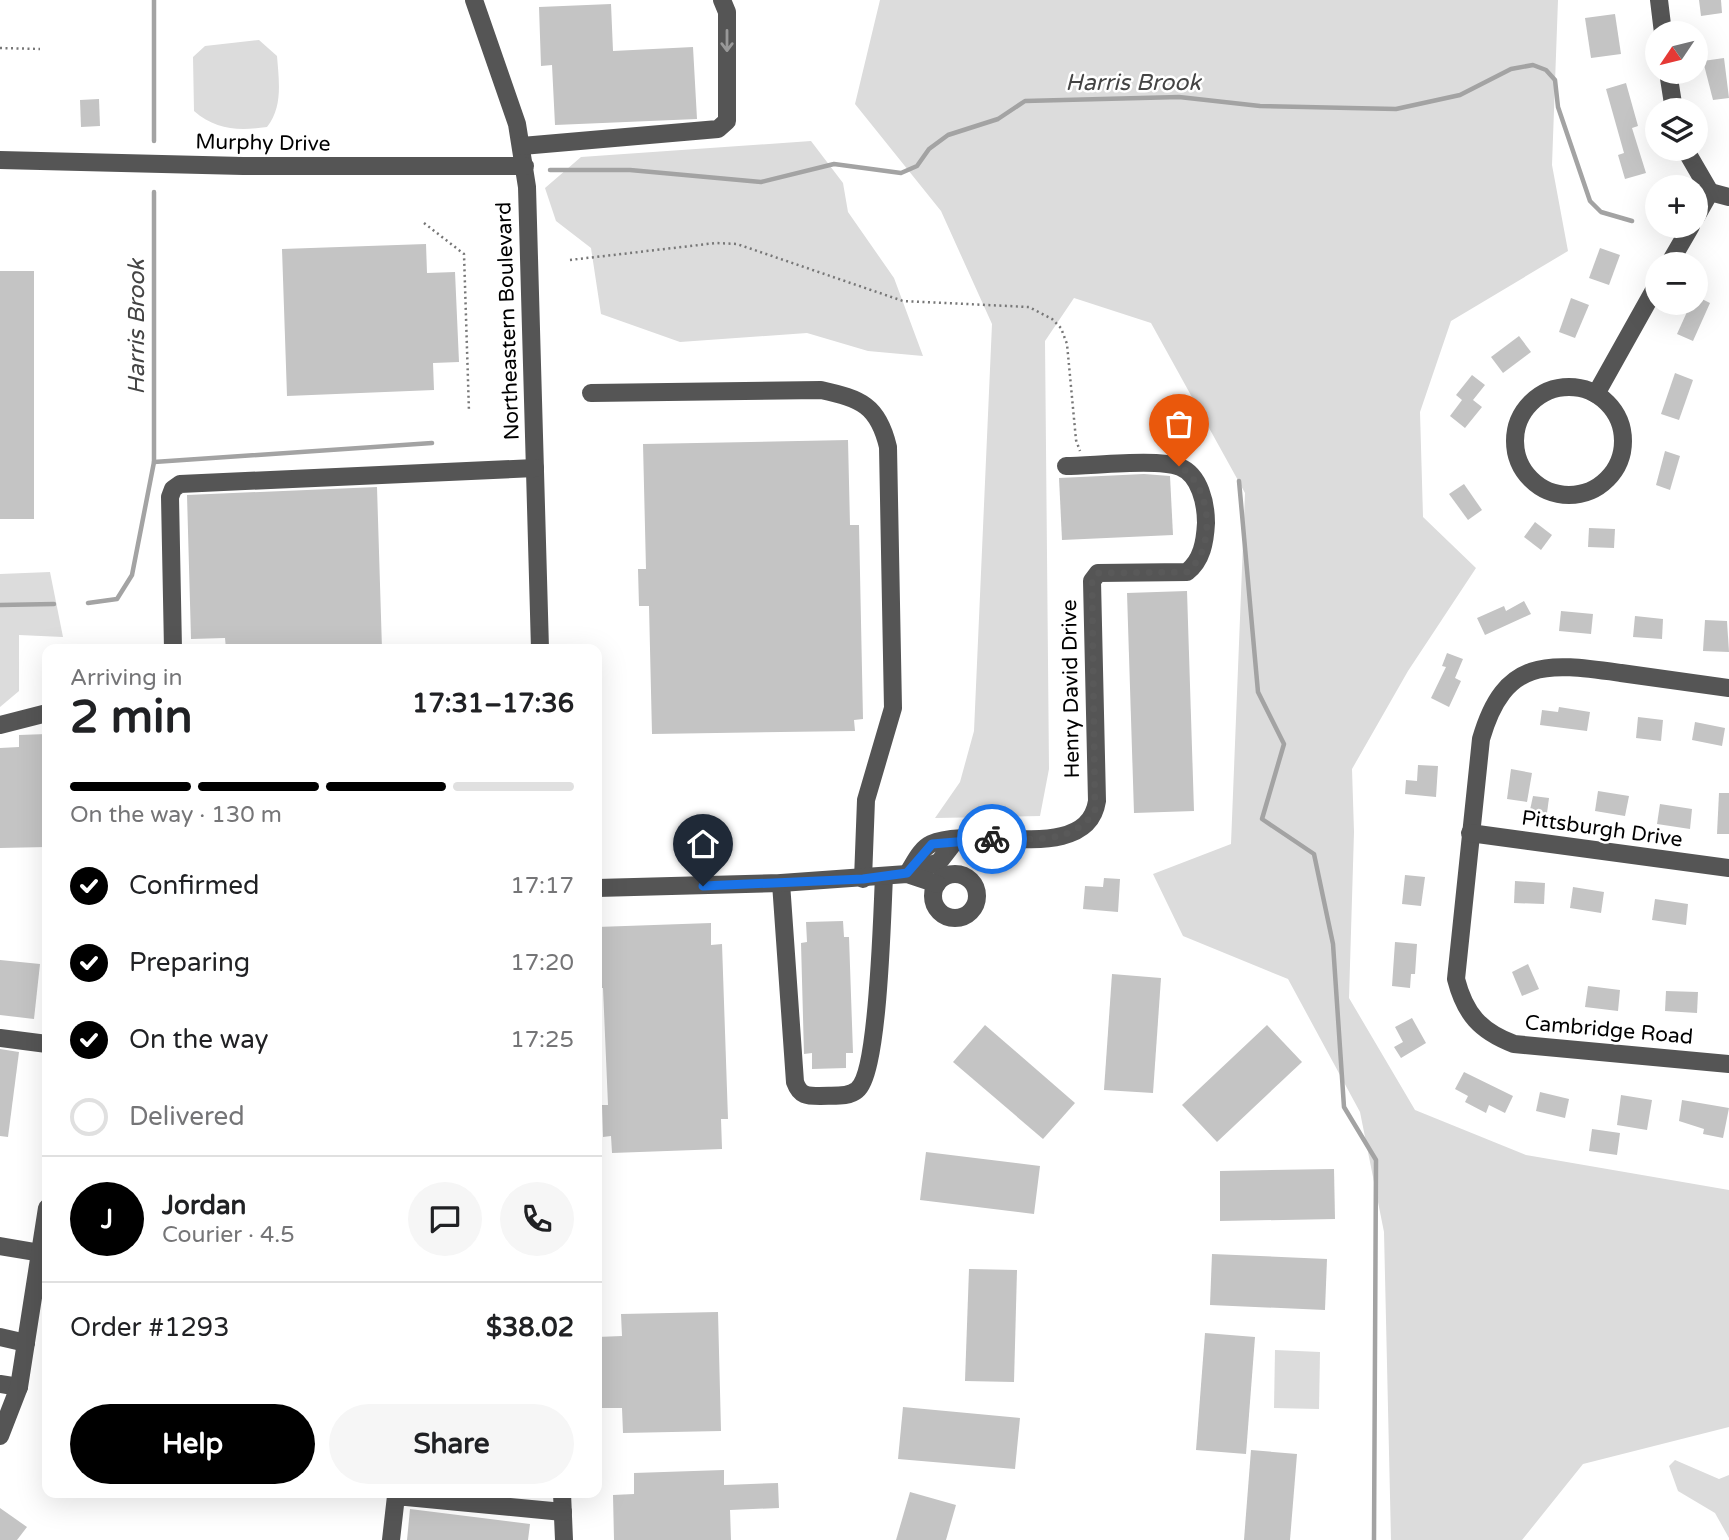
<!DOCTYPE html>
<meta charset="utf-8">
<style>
body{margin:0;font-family:"Varela Round",sans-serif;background:#f6f6f6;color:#202124;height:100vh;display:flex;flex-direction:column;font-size:26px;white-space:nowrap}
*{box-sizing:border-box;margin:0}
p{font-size:23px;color:#757577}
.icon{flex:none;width:38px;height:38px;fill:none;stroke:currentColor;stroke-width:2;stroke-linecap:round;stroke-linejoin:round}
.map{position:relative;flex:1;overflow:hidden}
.side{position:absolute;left:42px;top:644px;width:560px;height:854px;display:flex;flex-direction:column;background:#fff;border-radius:14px;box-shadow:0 7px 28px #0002}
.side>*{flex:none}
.needle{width:46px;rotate:235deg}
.tools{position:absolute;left:1645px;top:21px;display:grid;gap:14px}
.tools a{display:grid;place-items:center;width:63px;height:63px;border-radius:50%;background:#fff;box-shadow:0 7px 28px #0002;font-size:35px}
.pin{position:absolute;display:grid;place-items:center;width:60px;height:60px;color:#fff;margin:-72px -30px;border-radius:50% 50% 50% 0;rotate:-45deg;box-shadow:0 0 7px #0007}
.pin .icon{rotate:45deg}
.courier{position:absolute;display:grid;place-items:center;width:70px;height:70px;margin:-35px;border:5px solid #1a73e8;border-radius:50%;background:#fff;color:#222;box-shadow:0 2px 9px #0007}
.headline em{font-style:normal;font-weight:700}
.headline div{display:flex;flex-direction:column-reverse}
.headline{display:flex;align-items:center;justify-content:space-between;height:119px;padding:0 28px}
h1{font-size:46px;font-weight:700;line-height:52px}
.bar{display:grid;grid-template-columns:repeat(4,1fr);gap:10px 7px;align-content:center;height:84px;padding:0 28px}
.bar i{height:9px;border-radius:5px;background:#e0e0e0}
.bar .active{background:#000}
.bar p{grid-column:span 4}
.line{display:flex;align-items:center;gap:18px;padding:0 28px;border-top:2px solid #e0e0e0}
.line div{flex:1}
.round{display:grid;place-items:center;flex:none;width:74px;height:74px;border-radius:37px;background:#f6f6f6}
ol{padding:0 28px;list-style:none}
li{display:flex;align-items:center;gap:21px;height:77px}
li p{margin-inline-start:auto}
li .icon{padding:7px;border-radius:50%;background:#000;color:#fff;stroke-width:4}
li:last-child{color:#757577}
li i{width:38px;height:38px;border:4px solid #e0e0e0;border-radius:50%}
.action{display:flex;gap:14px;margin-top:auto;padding:14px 28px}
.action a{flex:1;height:80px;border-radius:42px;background:#000;color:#fff;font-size:28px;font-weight:700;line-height:80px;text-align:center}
.action a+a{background:#f6f6f6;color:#202124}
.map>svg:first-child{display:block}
.green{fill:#dcdcdc}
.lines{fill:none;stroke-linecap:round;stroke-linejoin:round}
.stream{stroke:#a3a3a3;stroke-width:4.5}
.building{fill:#c4c4c4}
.path{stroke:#777;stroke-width:2.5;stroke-dasharray:2 3.5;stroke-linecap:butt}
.minor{stroke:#555;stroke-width:18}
.oneway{stroke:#999}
.done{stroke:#595959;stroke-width:7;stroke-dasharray:0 12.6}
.route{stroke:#1a73e8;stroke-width:9}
.labels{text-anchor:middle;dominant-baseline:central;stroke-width:5;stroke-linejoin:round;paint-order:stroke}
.street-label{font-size:21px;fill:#000;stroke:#fff}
.water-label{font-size:23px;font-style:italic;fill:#444;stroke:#fff}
</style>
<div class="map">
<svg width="1729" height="1540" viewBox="0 0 1729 1540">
<rect width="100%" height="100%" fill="#fff"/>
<g class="green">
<path d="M880 0H1558L1552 165 1568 251 1451 321 1420 412 1423 517 1476 568 1408 671 1352 769 1354 832 1349 998 1415 1110 1526 1155 1729 1190V1427L1583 1464 1522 1540H1391L1384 1232 1360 1112 1288 979 1183 936 1153 874 1231 844 1245 493 1151 323 1074 298 1045 341 1049 769 1040 816 935 818 960 782 974 731 992 324 941 211 855 104Z"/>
<path d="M259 40 277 56C279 81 283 107 267 127 238 131 216 130 194 111L193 57 205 46Z"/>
<path d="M811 141 843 183 848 212 894 278 923 356 868 351 807 333 680 342 601 314 591 248 556 221 545 188 581 157Z"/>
<path d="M50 572 63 637 19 635V691L0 707V574Z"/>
<path d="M1275 1350 1320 1352 1319 1409 1274 1408Z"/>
<path d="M1675 1460 1719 1479 1729 1475V1538L1715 1513 1678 1491 1669 1466Z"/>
</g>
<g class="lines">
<g class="stream">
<path d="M154 141V0"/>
<path d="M550 170H630L761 182 834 164 901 173 917 166 929 149 948 135 998 119 1025 101 1179 97 1260 106 1396 109 1460 95 1511 69 1533 65 1546 70 1555 80 1558 107 1590 201 1601 212 1632 221"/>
<path d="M154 462 432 443"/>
<path d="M1239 481 1258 692 1284 744 1262 819 1314 854 1333 944 1344 1107 1376 1160 1374 1540"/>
<path d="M88 603 117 599 132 575 154 462V192"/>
<path d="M0 605 54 604"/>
</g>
</g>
<g class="building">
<path d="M1699 0H1721L1722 13 1701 16Z"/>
<path d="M611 4 613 51 693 47 697 119 555 125 552 65 541 66 539 7Z"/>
<path d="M1615 14 1621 54 1591 58 1585 18Z"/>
<path d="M1724 58 1729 98 1713 100 1703 61Z"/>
<path d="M1626 83 1638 126 1632 128 1646 173 1625 179 1618 155 1624 153 1606 89Z"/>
<path d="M99 99 100 126 81 127 80 100Z"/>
<path d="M426 244 427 273 455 272 459 362 433 363 434 390 287 396 282 249Z"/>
<path d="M1600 248 1620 255 1609 285 1589 278Z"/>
<rect x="0" y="271" width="34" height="248"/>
<path d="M1696 296 1710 303 1693 341 1677 334 1691 303H1696Z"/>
<path d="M1571 298 1589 305 1575 338 1559 332Z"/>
<path d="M1519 336 1531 352 1503 373 1491 357Z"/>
<path d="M1675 373 1693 380 1679 420 1661 414Z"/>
<path d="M1472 375 1485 385 1473 400 1482 407 1465 428 1450 416 1462 400 1456 395Z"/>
<path d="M848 440 850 525H859L863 719 854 720 855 731 652 734 649 606H639L638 569H646L643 444Z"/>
<path d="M1665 451 1680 456 1670 490 1656 485Z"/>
<path d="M1144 474 1170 476 1173 535 1062 540 1059 478Z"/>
<path d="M1464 484 1482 510 1468 520 1449 494Z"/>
<path d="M377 487 382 649H226L225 638 191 639 187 495Z"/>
<path d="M1535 522 1552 535 1541 550 1524 537Z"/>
<path d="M1589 528 1615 529 1614 548 1588 547Z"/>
<path d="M1187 591 1194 811 1134 813 1127 593Z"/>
<path d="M1524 601 1531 614 1485 635 1477 618 1504 606 1506 611Z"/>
<path d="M1561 611 1593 614 1591 634 1559 631Z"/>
<path d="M1635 616 1663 619 1662 639 1633 637Z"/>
<path d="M1705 620 1727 621 1729 652 1703 651Z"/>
<path d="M1447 653 1463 659 1455 678 1461 681 1449 707 1431 698 1446 667 1442 666Z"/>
<path d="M1559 707 1590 712 1587 731 1540 725 1542 710 1558 712Z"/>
<path d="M1638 717 1663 720 1661 741 1636 738Z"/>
<path d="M1695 722 1725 728 1722 746 1692 740Z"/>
<path d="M47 734V847L0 848V748L19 747V735Z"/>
<path d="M1418 765 1438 766 1436 797 1405 794 1406 780 1417 781Z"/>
<path d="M1511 769 1532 773 1527 802 1507 799Z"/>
<path d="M1598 791 1629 796 1625 816 1595 811Z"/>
<path d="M1719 793H1729V834H1717Z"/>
<path d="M1533 796 1549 798 1547 813 1530 810Z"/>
<path d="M1660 804 1692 809 1690 829 1657 824Z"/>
<path d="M1405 875 1425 877 1421 906 1402 904Z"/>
<path d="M1104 878 1120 879 1118 912 1083 909 1085 886 1103 887Z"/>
<path d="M1515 881 1545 883 1544 904 1514 903Z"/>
<path d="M1573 887 1604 892 1601 913 1570 908Z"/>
<path d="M1655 899 1688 904 1686 925 1652 920Z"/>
<path d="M843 921 844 937H849L853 1053H846V1068L812 1069V1053L804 1054 801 943 807 942 806 922Z"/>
<path d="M711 923V945L722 944 728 1119H721L722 1149 612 1153 611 1136 603 1137 602 1105H608L603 988H597V927Z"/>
<path d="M1395 942 1417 944 1415 974H1411L1410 988 1392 986Z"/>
<path d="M0 960 40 964 34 1019 0 1015Z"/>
<path d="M1528 964 1539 989 1522 996 1512 972Z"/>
<path d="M1112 974 1161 978 1153 1093 1104 1090Z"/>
<path d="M1588 986 1620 990 1618 1011 1585 1007Z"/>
<path d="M1666 991 1698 992 1697 1013 1665 1011Z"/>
<path d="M1412 1018 1426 1043 1401 1058 1394 1047 1403 1042 1395 1027Z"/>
<path d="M985 1025 1075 1103 1043 1139 953 1062Z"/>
<path d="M1267 1025 1302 1062 1217 1142 1182 1105Z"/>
<path d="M0 1049 19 1052 8 1137 0 1136Z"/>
<path d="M1464 1072 1513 1096 1505 1113 1489 1105 1486 1113 1465 1102 1468 1096 1455 1089Z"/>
<path d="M1540 1092 1569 1099 1565 1118 1536 1111Z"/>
<path d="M1621 1095 1652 1100 1647 1130 1617 1125Z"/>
<path d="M1682 1100 1729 1108 1723 1138 1703 1134 1704 1129 1679 1121Z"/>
<path d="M1592 1129 1620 1133 1617 1155 1589 1151Z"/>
<path d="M926 1152 1040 1166 1034 1214 920 1200Z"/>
<path d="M1334 1169 1335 1219 1220 1221V1171Z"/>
<path d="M1212 1254 1327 1259 1325 1310 1210 1305Z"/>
<path d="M969 1269 1017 1270 1014 1382 965 1381Z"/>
<path d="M718 1312 721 1431 623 1433 622 1408H598L597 1337 622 1336 621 1314Z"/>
<path d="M1205 1333 1255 1337 1246 1454 1196 1450Z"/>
<path d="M903 1407 1020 1418 1015 1469 898 1459Z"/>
<path d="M1251 1450 1297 1454 1290 1540H1244Z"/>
<path d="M724 1470V1485L778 1483 779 1508 730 1510 731 1540H614L613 1495 634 1494V1473Z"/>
<path d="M910 1492 956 1505 946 1540H896Z"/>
<path d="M0 1508 27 1527 17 1540H0Z"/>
<path d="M410 1509 530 1524 528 1540H407Z"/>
</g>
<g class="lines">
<g class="path">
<path d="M0 48 40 49"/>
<path d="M424 223 464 254 469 412"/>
<path d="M570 260 716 243 737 244 903 301 1029 307 1052 319 1061 328 1067 344 1076 440 1080 451"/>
</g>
<g class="minor">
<path d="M474 0 517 124 527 187 540 649"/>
<path d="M1659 0 1663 33"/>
<path d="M1668 72 1674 110"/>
<path d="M522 146 718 129 727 121V12L722 0"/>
<path d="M1685 149 1710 192"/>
<path d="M0 160 243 166H525"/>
<path d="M1710 192 1729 197"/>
<path d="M1696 217 1710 192"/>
<path d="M1669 264 1691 226"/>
<circle cx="1569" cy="441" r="54"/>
<path d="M591 393 821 390C861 399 878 405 888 447L893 708 866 800 863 879"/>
<path d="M1596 394 1657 285"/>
<path d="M173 649 170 497 173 489 180 484 535 468"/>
<path d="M1729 688C1693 683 1657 678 1621 673 1548 663 1505 656 1481 739L1456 979C1465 1014 1480 1031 1514 1044L1729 1064"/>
<path d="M0 725 47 713"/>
<path d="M1470 833 1729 868"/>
<path d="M907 874C914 864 920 849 931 844 974 824 1087 866 1097 801L1092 581 1098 573 1187 572C1202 560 1205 542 1206 523 1206 504 1200 475 1180 467 1159 458 1092 466 1066 466"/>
<path d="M907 874 939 862 956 840"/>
<circle cx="955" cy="896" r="22"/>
<path d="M781 883 795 1082C800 1096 807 1096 820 1096 832 1095 848 1098 857 1090 879 1073 882 911 884 877"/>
<path d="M597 888 781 883 907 874 937 884"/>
<path d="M0 1038 47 1044"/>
<path d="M0 1246 41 1253"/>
<path d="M0 1337 26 1343"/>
<path d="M0 1384 19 1387"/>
<path d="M0 1436 19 1387 47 1208"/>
<path d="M562 1493 564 1540"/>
<path d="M391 1540 396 1496 563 1512"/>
</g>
</g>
<defs><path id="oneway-shaft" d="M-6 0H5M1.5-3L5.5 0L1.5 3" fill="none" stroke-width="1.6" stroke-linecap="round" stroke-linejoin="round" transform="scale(1.75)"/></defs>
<use class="oneway" href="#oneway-shaft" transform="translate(727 41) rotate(90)"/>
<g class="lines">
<path class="done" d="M992 839C1030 838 1072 846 1095 811L1092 581 1098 573 1187 572C1217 548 1212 485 1179 466"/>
<path class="route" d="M703 886 863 879 907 873 932 844 992 839"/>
</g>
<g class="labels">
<g class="street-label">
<text transform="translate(263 143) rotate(1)">Murphy Drive</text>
<text transform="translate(508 321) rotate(-92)">Northeastern Boulevard</text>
<text transform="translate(1071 689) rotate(-91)">Henry David Drive</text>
<text transform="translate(1602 829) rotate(8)">Pittsburgh Drive</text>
<text transform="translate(1609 1030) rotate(5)">Cambridge Road</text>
</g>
<g class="water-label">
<text x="1133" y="83">Harris Brook</text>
<text transform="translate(137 327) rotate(-90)">Harris Brook</text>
</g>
</g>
</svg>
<div class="tools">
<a><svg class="needle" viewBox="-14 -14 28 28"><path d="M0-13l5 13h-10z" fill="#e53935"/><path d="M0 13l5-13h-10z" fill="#757577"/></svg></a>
<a><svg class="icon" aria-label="layers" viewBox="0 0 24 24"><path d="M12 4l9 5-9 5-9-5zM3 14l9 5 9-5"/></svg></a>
<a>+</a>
<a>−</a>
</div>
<div class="pin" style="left:1179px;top:466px;background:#ea580c"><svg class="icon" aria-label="bag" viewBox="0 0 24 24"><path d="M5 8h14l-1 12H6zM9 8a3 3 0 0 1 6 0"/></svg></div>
<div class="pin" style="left:703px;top:886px;background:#1f2937"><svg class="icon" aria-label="home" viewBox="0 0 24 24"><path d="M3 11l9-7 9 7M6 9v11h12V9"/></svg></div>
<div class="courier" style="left:992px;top:839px"><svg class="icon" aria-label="bike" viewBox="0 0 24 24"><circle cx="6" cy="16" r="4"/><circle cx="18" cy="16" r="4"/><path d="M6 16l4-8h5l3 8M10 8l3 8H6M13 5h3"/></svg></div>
<section class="side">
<div class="headline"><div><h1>2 min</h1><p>Arriving in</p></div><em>17:31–17:36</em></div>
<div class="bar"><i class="active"></i><i class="active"></i><i class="active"></i><i></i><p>On the way · 130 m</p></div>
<ol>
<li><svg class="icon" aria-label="check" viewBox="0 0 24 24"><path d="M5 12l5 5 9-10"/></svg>Confirmed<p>17:17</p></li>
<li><svg class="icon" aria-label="check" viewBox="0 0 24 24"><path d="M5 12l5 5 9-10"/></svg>Preparing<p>17:20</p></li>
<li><svg class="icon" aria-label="check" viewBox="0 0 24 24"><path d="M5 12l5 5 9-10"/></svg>On the way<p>17:25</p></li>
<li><i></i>Delivered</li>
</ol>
<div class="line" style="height:126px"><b class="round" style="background:#000;color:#fff">J</b><div><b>Jordan</b><p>Courier · 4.5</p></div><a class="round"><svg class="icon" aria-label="chat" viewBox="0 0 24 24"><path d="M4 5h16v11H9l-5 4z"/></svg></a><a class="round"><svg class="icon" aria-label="phone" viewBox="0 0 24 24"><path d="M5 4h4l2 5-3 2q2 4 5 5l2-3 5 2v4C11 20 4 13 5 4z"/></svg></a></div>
<div class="line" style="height:91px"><div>Order #1293</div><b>$38.02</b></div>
<div class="action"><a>Help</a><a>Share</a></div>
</section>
</div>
